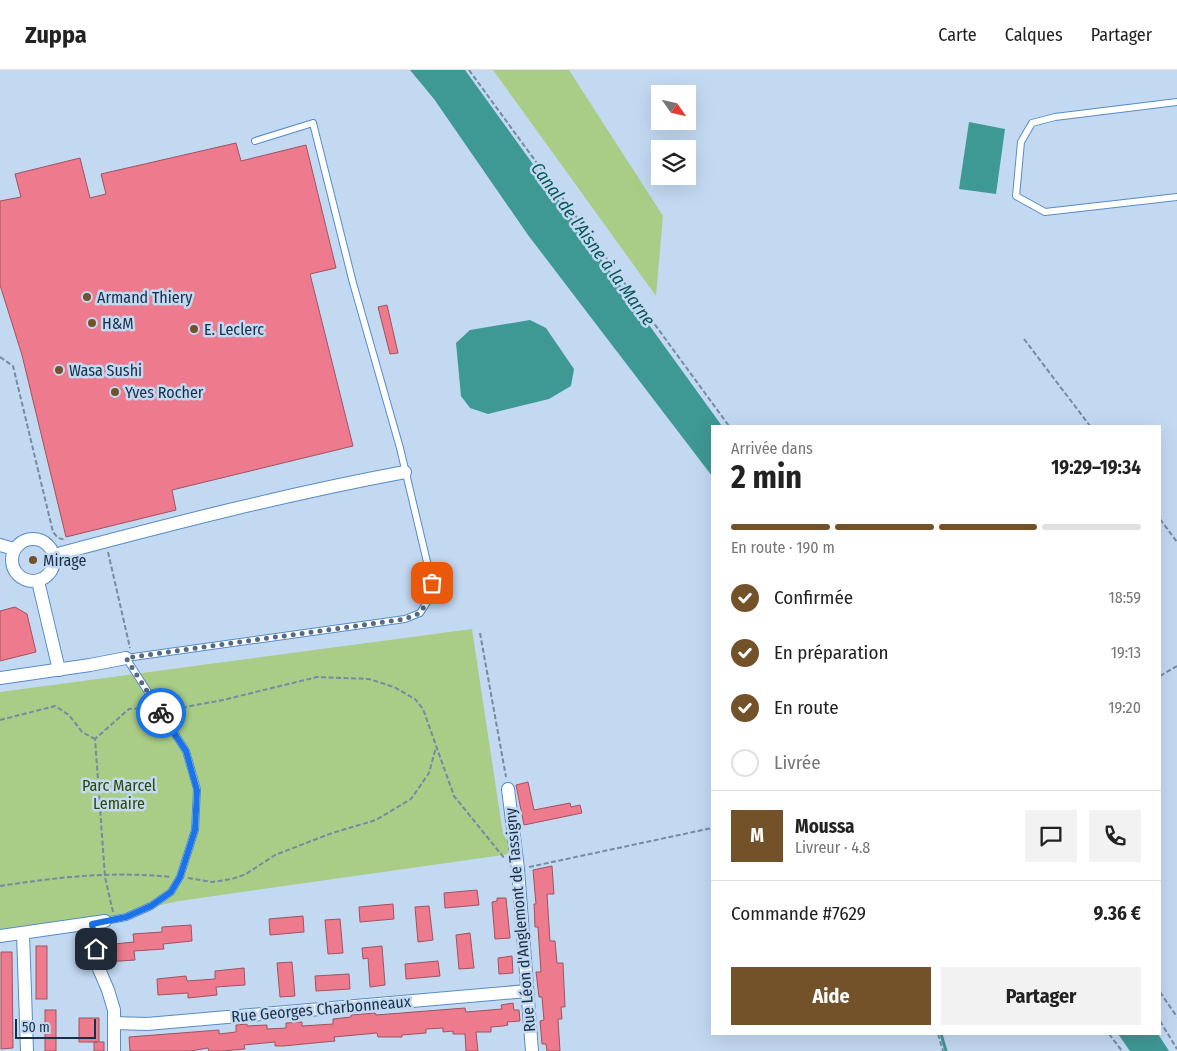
<!DOCTYPE html>
<html lang="fr">
<meta charset="utf-8">
<style>
body{margin:0;font-family:"Fira Sans Condensed",sans-serif;background:#f2f2f2;color:#222;height:100vh;display:flex;flex-direction:column;font-size:19px;white-space:nowrap}
*{box-sizing:border-box;margin:0}
p{font-size:16px;color:#767676}
.icon{flex:none;width:28px;height:28px;fill:none;stroke:currentColor;stroke-width:2;stroke-linecap:round;stroke-linejoin:round}
.map{position:relative;flex:1;overflow:hidden}
.drawer{position:absolute;left:711px;top:355px;width:450px;height:610px;display:flex;flex-direction:column;background:#fff;border-radius:0px;box-shadow:0 5px 20px #0002}
.drawer>*{flex:none}
.needle{width:32px;rotate:124deg}
.buttons{position:absolute;left:651px;top:15px;display:grid;gap:10px}
.buttons a{display:grid;place-items:center;width:45px;height:45px;border-radius:0px;background:#fff;box-shadow:0 5px 20px #0002;font-size:25px}
.scale{position:absolute;left:15px;bottom:12px;width:81px;box-sizing:border-box;padding-left:5px;border:2px solid #182f47;border-top:0;font-size:14px;line-height:18px;white-space:nowrap;color:#182f47;-webkit-text-stroke:4px #c3d9f2;paint-order:stroke}
.pin{position:absolute;display:grid;place-items:center;width:42px;height:42px;color:#fff;margin:-21px;border-radius:10px;box-shadow:0 2px 8px #0006}
.courier{position:absolute;display:grid;place-items:center;width:50px;height:50px;margin:-25px;border:4px solid #1a73e8;border-radius:50%;background:#fff;color:#222;box-shadow:0 1px 6px #0007}
.head em{font-style:normal;font-weight:700}
.head div{display:flex;flex-direction:column-reverse}
.head{display:flex;align-items:center;justify-content:space-between;height:85px;padding:0 20px}
h1{font-size:32px;font-weight:700;line-height:38px}
.bar{display:grid;grid-template-columns:repeat(4,1fr);gap:8px 5px;align-content:center;height:60px;padding:0 20px}
.bar i{height:6px;border-radius:4px;background:#e0e0e0}
.bar .active{background:#735229}
.bar p{grid-column:span 4}
.line{display:flex;align-items:center;gap:12px;padding:0 20px;border-top:1px solid #e0e0e0}
.line div{flex:1}
.round{display:grid;place-items:center;flex:none;width:52px;height:52px;border-radius:0px;background:#f2f2f2}
ol{padding:0 20px;list-style:none}
li{display:flex;align-items:center;gap:15px;height:55px}
li p{margin-inline-start:auto}
li .icon{padding:5px;border-radius:50%;background:#735229;color:#fff;stroke-width:4}
li:last-child{color:#767676}
li i{width:28px;height:28px;border:2px solid #e0e0e0;border-radius:50%}
.action{display:flex;gap:10px;margin-top:auto;padding:10px 20px}
.action a{flex:1;height:58px;border-radius:0px;background:#735229;color:#fff;font-size:20px;font-weight:700;line-height:58px;text-align:center}
.action a+a{background:#f2f2f2;color:#222}
header{display:flex;align-items:center;gap:30px;box-sizing:border-box;height:70px;padding:0 25px;background:#fff;border-bottom:1px solid #e0e0e0}
header strong{font-size:24px}
nav{display:flex;gap:28px;margin-inline-start:auto;font-size:18px}
.map>svg:first-child{display:block}
.green{fill:#a9cd87}
.water{fill:#3e9894}
.lines{fill:none;stroke-linecap:round;stroke-linejoin:round}
.stream{stroke:#3e9894;stroke-width:3}
.building{fill:#ed7a8d;stroke:#a1525f}
.service-casing{stroke:#558cc6;stroke-width:8}
.minor-casing{stroke:#558cc6;stroke-width:14}
.path{stroke:#748ba3;stroke-width:2;stroke-dasharray:5 2.5;stroke-linecap:butt}
.service{stroke:#fff;stroke-width:6}
.minor{stroke:#fff;stroke-width:12}
.done{stroke:#546a83;stroke-width:5;stroke-dasharray:0 9}
.route{stroke:#1a73e8;stroke-width:6}
.poi-dot{fill:#735229;stroke:#c3d9f2;stroke-width:2}
.labels{text-anchor:middle;dominant-baseline:central;stroke-width:5;stroke-linejoin:round;paint-order:stroke}
.poi-label{font-size:16px;fill:#182f47;stroke:#c3d9f2;text-anchor:start}
.park-label{font-size:16px;fill:#2b4900;stroke:#c3d9f2}
.street-label{font-size:16px;fill:#182f47;stroke:#c3d9f2}
.water-label{font-size:18px;font-style:italic;fill:#075754;stroke:#c3d9f2}
</style>
<header>
<strong>Zuppa</strong>
<nav><a>Carte</a><a>Calques</a><a>Partager</a></nav>
</header>
<div class="map">
<svg width="1177" height="981" viewBox="0 0 1177 981">
<rect width="100%" height="100%" fill="#c3d9f2"/>
<g class="green">
<path d="M493 0H569L663 146 656 226Z"/>
<path d="M472 559 503 764 517 783 179 831 110 846 0 861V622Z"/>
</g>
<g class="water">
<path d="M410 0H465L722 356H712V406L528 165 434 29Z"/>
<path d="M969 52 1005 59 996 124 959 119Z"/>
<path d="M530 250 546 258 574 299 571 316 549 329 488 344 470 338 461 326 456 273 470 260Z"/>
<path d="M1118 964H1158L1169 981H1130Z"/>
</g>
<g class="lines">
<path class="stream" d="M941 964 946 981"/>
</g>
<g class="building">
<path d="M236 73 241 91 306 75 336 198 310 204 353 376 172 420 176 440 66 467 22 285 0 215V131L21 127 15 104 80 88 90 128 106 124 101 104Z"/>
<path d="M387 235 398 283 390 284 378 237Z"/>
<path d="M15 537 27 544 36 582 0 591V541Z"/>
<path d="M528 712 534 740 570 733 571 737 580 735 582 743 524 755 516 715Z"/>
<path d="M552 796 554 824H547L550 871H555L557 893H563L565 937H561L562 949H558L560 981H547L546 974H542L540 951 544 950 543 939 542 927H539L536 902H541L538 857H535L534 834H536L533 800Z"/>
<path d="M477 820 479 835 445 838 444 823Z"/>
<path d="M497 828H506L510 868 495 869 492 832 497 831Z"/>
<path d="M393 834 394 849 360 852 359 837Z"/>
<path d="M429 836 433 870 418 872 415 837Z"/>
<path d="M303 846 304 862 270 865 269 849Z"/>
<path d="M340 849 343 883 328 884 325 850Z"/>
<path d="M191 855 192 871 163 874 164 879 134 881 135 890 106 892 105 875 134 872 133 864 162 862V857Z"/>
<path d="M470 863 474 898 459 899 456 865Z"/>
<rect x="36" y="876" width="11" height="53"/>
<path d="M382 876 385 915 370 917 368 888 363 889 362 878Z"/>
<path d="M1 882H12L13 978 1 979Z"/>
<path d="M512 886 513 903 499 904 498 888Z"/>
<path d="M438 891 440 906 406 909 405 894Z"/>
<path d="M292 892 295 926 280 927 277 893Z"/>
<path d="M244 898 245 915 216 917 217 925 188 928V923L158 925 157 909 186 906 187 911 215 909V901Z"/>
<path d="M349 904 350 919 316 921 315 906Z"/>
<path d="M513 933 514 940H519L520 951 507 952 508 955 503 956 491 957V962H476L478 981H466L465 964H453V961L443 962V958L426 959V963L402 965V967H378L377 963 334 967 335 971 283 976H275V972L244 975 245 979 222 981H209L208 978 190 981H130L129 967 219 960V964L236 962V955L247 954V956L267 955V959L286 958V953L302 952V956L333 954V949L351 947V945L375 943 376 945 465 938 466 942 502 939 501 935Z"/>
<rect x="45" y="940" width="11" height="41"/>
<path d="M79 948H99V972H104V981H94V972H98H79Z"/>
</g>
<g class="lines">
<defs>
<g id="service">
<path d="M1177 32 1055 47 1032 53 1021 72 1016 126 1045 142 1177 127"/>
<path d="M105 851 126 847 151 836 171 822 180 807 195 760 197 719 186 681 126 588 405 549 420 543 429 529 432 513 400 378 353 213 313 53 255 71"/>
</g>
<g id="minor">
<circle cx="33" cy="490" r="21"/>
<path d="M0 475 14 479"/>
<path d="M54 485C170 454 287 424 405 402"/>
<path d="M38 511 59 600"/>
<path d="M0 608 90 595 126 588"/>
<path d="M508 719 518 799 532 981"/>
<path d="M92 854 99 899 108 920 114 940V981"/>
<path d="M23 863 27 981"/>
<path d="M0 866 105 851"/>
<path d="M114 953 147 954 527 921"/>
</g>
</defs>
<use href="#service" class="service-casing"/>
<use href="#minor" class="minor-casing"/>
<g class="path">
<path d="M469 0 729 356"/>
<path d="M1024 269 1090 356"/>
<path d="M0 287 13 296 53 462 58 468 66 470"/>
<path d="M1160 449 1177 472"/>
<path d="M108 482 130 578"/>
<path d="M480 563 506 707"/>
<path d="M1160 606 1177 596"/>
<path d="M167 638 185 637 223 630 317 607 369 609 394 617 415 629 423 639 454 726 505 789"/>
<path d="M0 650 55 636 69 645 82 662 95 669"/>
<path d="M529 797 712 758"/>
<path d="M188 808 212 812 232 809 246 804 275 785 332 763 376 750 411 729 429 703 436 677"/>
<path d="M0 816C59 807 112 801 171 807"/>
<path d="M113 842 105 807 95 669 129 639 147 638"/>
<path d="M1160 922 1177 947"/>
<path d="M1160 951 1177 979"/>
<path d="M938 964 943 981"/>
<path d="M1109 964 1122 981"/>
</g>
<use href="#service" class="service"/>
<use href="#minor" class="minor"/>
</g>
<g class="lines">
<path class="done" d="M161 643 126 588 405 549 420 543 429 529 432 513"/>
<path class="route" d="M96 879 92 854 126 847 151 836 171 822 180 807 195 760 197 720 186 681 161 643"/>
</g>
<g class="poi-dot">
<circle cx="87" cy="227" r="5"/>
<circle cx="92" cy="253" r="5"/>
<circle cx="194" cy="259" r="5"/>
<circle cx="59" cy="300" r="5"/>
<circle cx="115" cy="322" r="5"/>
<circle cx="33" cy="490" r="5"/>
</g>
<g class="labels">
<g class="poi-label">
<text x="97" y="227">Armand Thiery</text>
<text x="102" y="253">H&amp;M</text>
<text x="204" y="259">E. Leclerc</text>
<text x="69" y="300">Wasa Sushi</text>
<text x="125" y="322">Yves Rocher</text>
<text x="43" y="490">Mirage</text>
</g>
<g class="park-label">
<text x="119" y="715">Parc Marcel<tspan x="119" dy="18">Lemaire</tspan></text>
</g>
<g class="street-label">
<text transform="translate(520 850) rotate(-95)">Rue Léon d'Anglemont de Tassigny</text>
<text transform="translate(321 939) rotate(-5)">Rue Georges Charbonneaux</text>
</g>
<g class="water-label">
<text transform="translate(593 174) rotate(54)">Canal de l'Aisne à la Marne</text>
</g>
</g>
</svg>
<div class="buttons">
<a><svg class="needle" viewBox="-14 -14 28 28"><path d="M0-13l5 13h-10z" fill="#e53935"/><path d="M0 13l5-13h-10z" fill="#767676"/></svg></a>
<a><svg class="icon" aria-label="layers" viewBox="0 0 24 24"><path d="M12 4l9 5-9 5-9-5zM3 14l9 5 9-5"/></svg></a>
</div>
<div class="scale">50 m</div>
<div class="pin" style="left:432px;top:513px;background:#ea580c"><svg class="icon" aria-label="bag" viewBox="0 0 24 24"><path d="M5 8h14l-1 12H6zM9 8a3 3 0 0 1 6 0"/></svg></div>
<div class="pin" style="left:96px;top:879px;background:#1f2937"><svg class="icon" aria-label="home" viewBox="0 0 24 24"><path d="M3 11l9-7 9 7M6 9v11h12V9"/></svg></div>
<div class="courier" style="left:161px;top:643px"><svg class="icon" aria-label="bike" viewBox="0 0 24 24"><circle cx="6" cy="16" r="4"/><circle cx="18" cy="16" r="4"/><path d="M6 16l4-8h5l3 8M10 8l3 8H6M13 5h3"/></svg></div>
<section class="drawer">
<div class="head"><div><h1>2 min</h1><p>Arrivée dans</p></div><em>19:29–19:34</em></div>
<div class="bar"><i class="active"></i><i class="active"></i><i class="active"></i><i></i><p>En route · 190 m</p></div>
<ol>
<li><svg class="icon" aria-label="check" viewBox="0 0 24 24"><path d="M5 12l5 5 9-10"/></svg>Confirmée<p>18:59</p></li>
<li><svg class="icon" aria-label="check" viewBox="0 0 24 24"><path d="M5 12l5 5 9-10"/></svg>En préparation<p>19:13</p></li>
<li><svg class="icon" aria-label="check" viewBox="0 0 24 24"><path d="M5 12l5 5 9-10"/></svg>En route<p>19:20</p></li>
<li><i></i>Livrée</li>
</ol>
<div class="line" style="height:90px"><b class="round" style="background:#735229;color:#fff">M</b><div><b>Moussa</b><p>Livreur · 4.8</p></div><a class="round"><svg class="icon" aria-label="chat" viewBox="0 0 24 24"><path d="M4 5h16v11H9l-5 4z"/></svg></a><a class="round"><svg class="icon" aria-label="phone" viewBox="0 0 24 24"><path d="M5 4h4l2 5-3 2q2 4 5 5l2-3 5 2v4C11 20 4 13 5 4z"/></svg></a></div>
<div class="line" style="height:65px"><div>Commande #7629</div><b>9.36 €</b></div>
<div class="action"><a>Aide</a><a>Partager</a></div>
</section>
</div>
